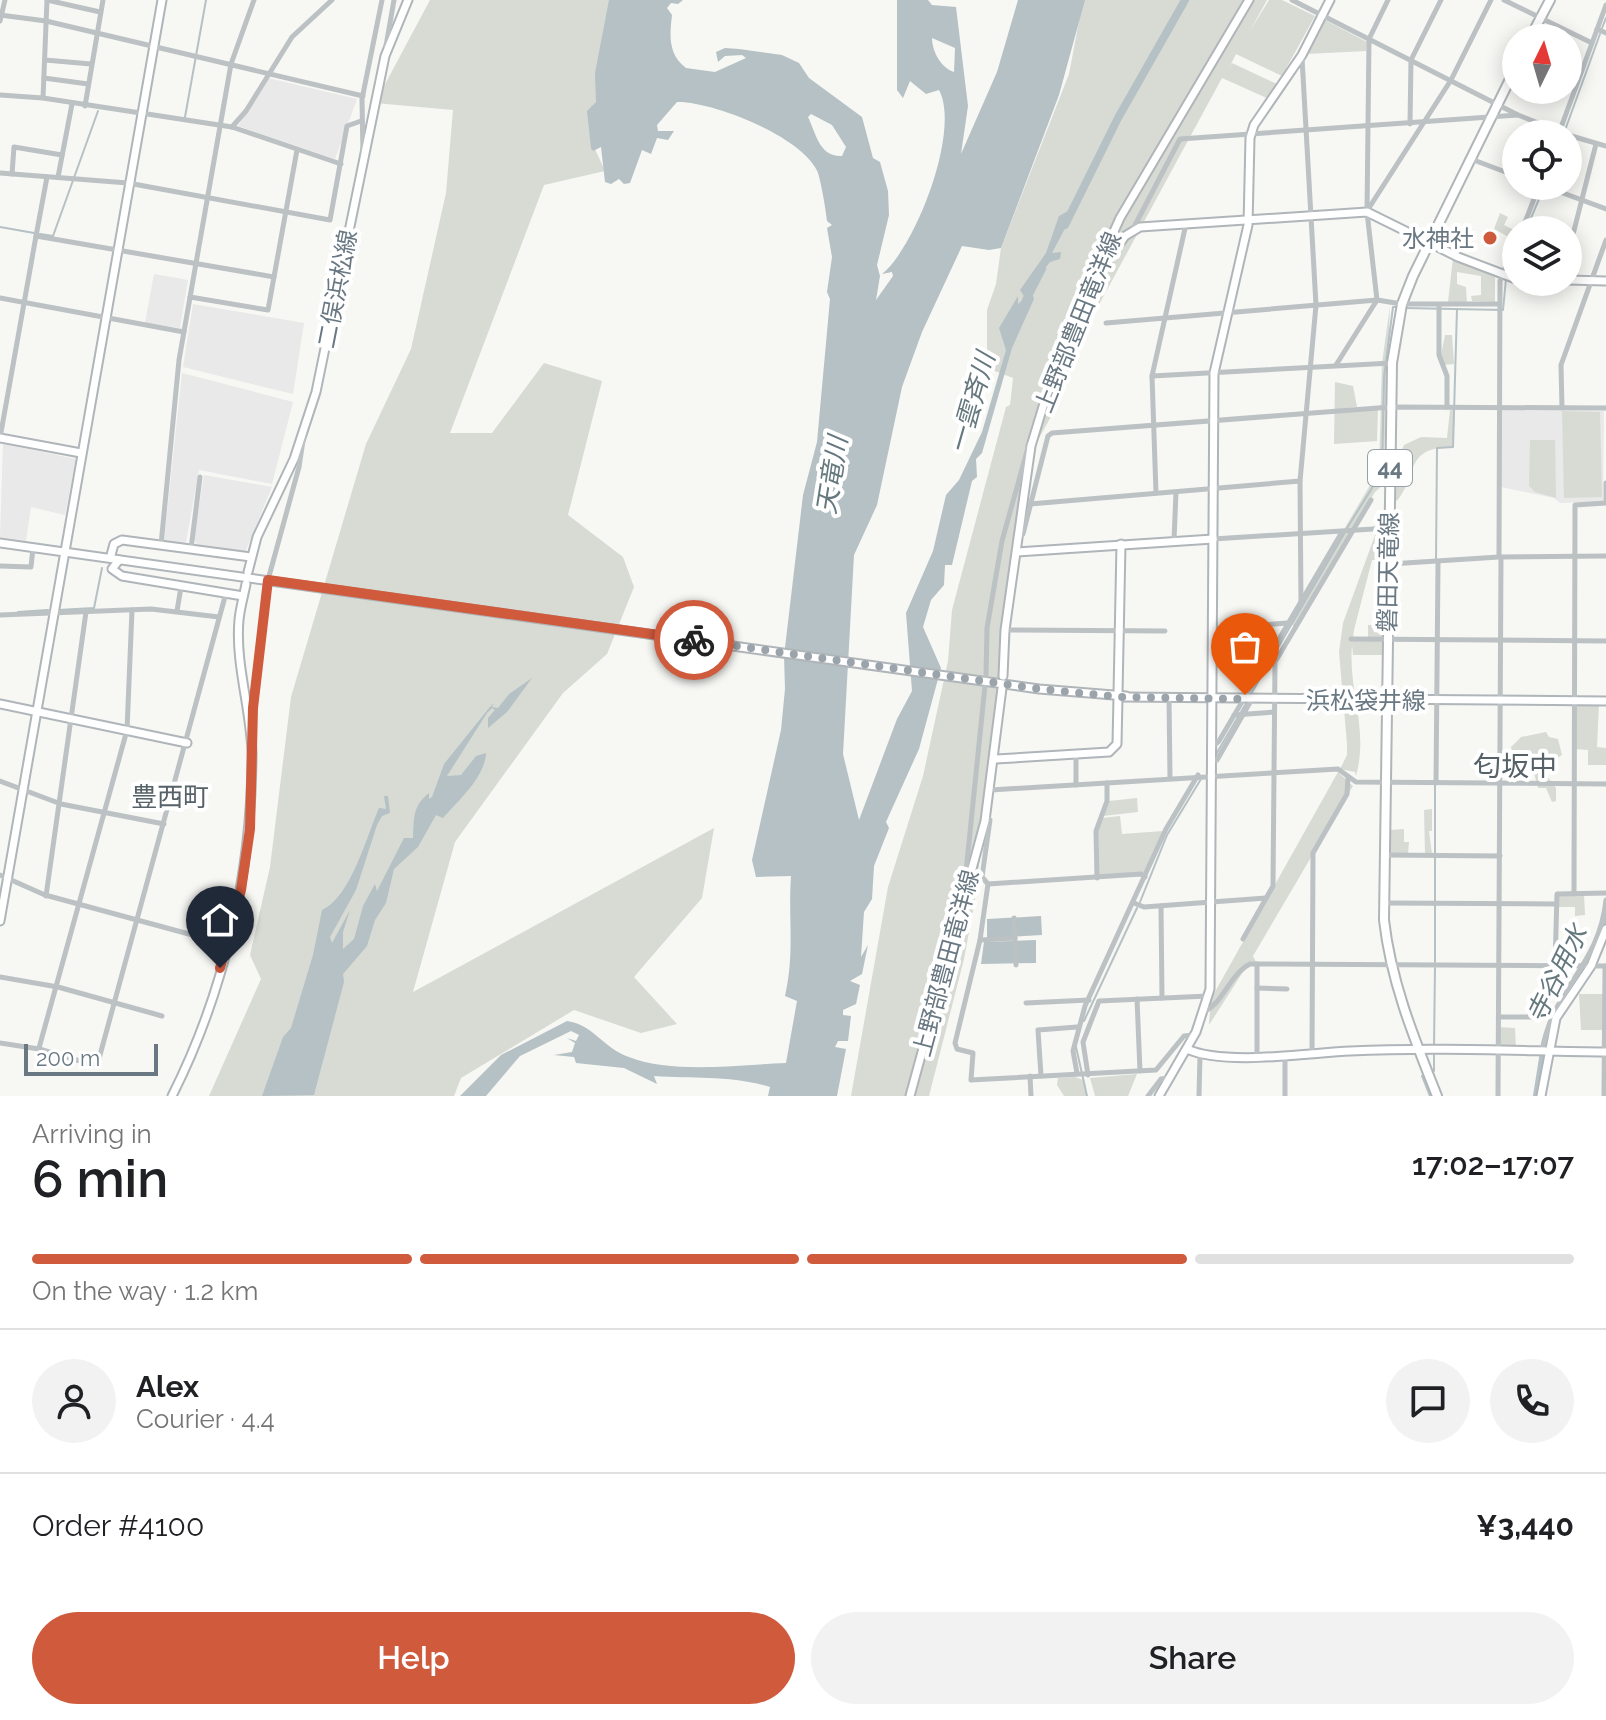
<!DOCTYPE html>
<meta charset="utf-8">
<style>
body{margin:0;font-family:Raleway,"Noto Sans JP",sans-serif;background:#f2f2f2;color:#202124;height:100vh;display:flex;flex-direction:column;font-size:30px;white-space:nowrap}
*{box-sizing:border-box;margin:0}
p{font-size:26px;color:#757577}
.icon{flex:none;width:44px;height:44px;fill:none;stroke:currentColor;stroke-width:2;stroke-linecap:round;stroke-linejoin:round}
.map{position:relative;height:1096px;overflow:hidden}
.sheet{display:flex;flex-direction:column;background:#fff;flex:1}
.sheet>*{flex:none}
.needle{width:52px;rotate:5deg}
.controls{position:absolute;left:1502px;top:24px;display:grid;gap:16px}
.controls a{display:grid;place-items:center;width:80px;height:80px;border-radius:50%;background:#fff;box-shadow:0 4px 20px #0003;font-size:40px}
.scale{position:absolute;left:24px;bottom:20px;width:134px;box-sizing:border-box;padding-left:8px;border:4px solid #697882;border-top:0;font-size:22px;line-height:28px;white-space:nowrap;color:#697882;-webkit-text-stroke:6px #fff;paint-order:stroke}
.pin{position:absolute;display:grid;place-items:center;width:68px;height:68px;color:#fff;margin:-82px -34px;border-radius:50% 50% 50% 0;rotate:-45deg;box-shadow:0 0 8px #0007}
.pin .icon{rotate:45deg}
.courier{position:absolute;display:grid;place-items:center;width:80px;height:80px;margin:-40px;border:6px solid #cf5a3c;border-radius:50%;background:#fff;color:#222;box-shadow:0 2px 10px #0007}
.headline em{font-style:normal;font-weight:600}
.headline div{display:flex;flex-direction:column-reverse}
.headline{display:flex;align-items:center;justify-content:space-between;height:136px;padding:0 32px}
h1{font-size:52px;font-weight:600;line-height:60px}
.bar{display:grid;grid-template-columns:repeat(4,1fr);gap:12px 8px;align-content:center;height:96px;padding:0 32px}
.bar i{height:10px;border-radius:6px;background:#e0e0e0}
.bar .selected{background:#cf5a3c}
.bar p{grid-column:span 4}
.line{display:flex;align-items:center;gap:20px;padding:0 32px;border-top:2px solid #e0e0e0}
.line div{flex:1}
.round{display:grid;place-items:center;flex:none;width:84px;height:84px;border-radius:42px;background:#f2f2f2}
.button{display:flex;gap:16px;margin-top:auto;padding:16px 32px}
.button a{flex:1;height:92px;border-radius:48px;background:#cf5a3c;color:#fff;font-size:32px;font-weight:600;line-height:92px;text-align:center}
.button a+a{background:#f2f2f2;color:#202124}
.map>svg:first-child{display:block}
.built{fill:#e8e9e8}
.green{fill:#d7dbd4}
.water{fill:#b5c1c4;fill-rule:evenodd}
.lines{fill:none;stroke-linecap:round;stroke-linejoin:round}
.stream{stroke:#b5c1c4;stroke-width:2}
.river{stroke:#b5c1c4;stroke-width:8}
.secondary-casing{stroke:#afb5b9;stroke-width:11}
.primary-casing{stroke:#b0b5b8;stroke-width:12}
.street{stroke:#bcc1c4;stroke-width:5}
.secondary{stroke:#fff;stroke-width:7}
.primary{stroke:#fff;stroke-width:8}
.done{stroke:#9ba4aa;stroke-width:8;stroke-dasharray:0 14.4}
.route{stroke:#cf5a3c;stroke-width:10}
.poi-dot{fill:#cf5a3c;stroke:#fff;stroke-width:3}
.labels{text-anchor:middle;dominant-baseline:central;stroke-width:8;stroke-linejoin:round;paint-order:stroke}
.shield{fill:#fff;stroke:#96a0a8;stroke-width:2}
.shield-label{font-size:22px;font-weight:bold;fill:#697882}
.poi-label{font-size:24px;fill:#697882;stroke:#fff;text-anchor:end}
.street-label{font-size:24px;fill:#697882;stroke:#fff}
.water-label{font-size:26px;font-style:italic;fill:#65787e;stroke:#fff}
.neighbourhood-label{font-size:26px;fill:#566168;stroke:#fff}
.quarter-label{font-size:28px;fill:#566168;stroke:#fff}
</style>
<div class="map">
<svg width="1606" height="1096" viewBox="0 0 1606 1096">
<rect width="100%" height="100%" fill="#f7f7f4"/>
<g class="built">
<path d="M268 78 357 99 335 159 238 126Z"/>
<path d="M154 274 188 280 180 328 145 323Z"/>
<path d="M193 304 304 323 293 394 183 367Z"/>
<path d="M182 373 293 402 272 484 199 470 186 542 182 544 164 541Z"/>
<path d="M1500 408 1604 411 1603 502 1560 503 1554 498 1501 487Z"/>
<path d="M3 444 76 459 65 515 31 507 26 541 0 537Z"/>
<path d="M204 475 272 487 246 550 241 553 197 546 194 538Z"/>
</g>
<g class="green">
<path d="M430 0H612L590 138 605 171 544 185 450 433H492L544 363 602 381 568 515 623 557 634 587 607 654 563 693 455 842 413 992 714 828 702 898 634 977 677 1024 641 1033 574 1010 461 1078 454 1096H209L261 979 250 955 270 867 291 697 366 444 411 349 446 193 453 110 375 103Z"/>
<path d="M1083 0H1267L1250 31 1269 0H1282L1315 16 1282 76 1236 54 1229 68 1232 63 1277 84 1269 99 1222 78 1077 345 1057 406 1025 463 975 900 964 959 929 1096H851L888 887 923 776 948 661 952 610 1006 407 1010 405 1013 378 987 368V310L996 284 1001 248 1069 74Z"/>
<path d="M1323 19 1367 42 1366 51 1306 54Z"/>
<path d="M1500 213 1508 217 1504 225 1516 231 1514 240 1494 229Z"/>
<path d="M1453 258 1495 277V302L1472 301 1471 296 1481 295V276L1457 272V284L1466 287 1467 305 1448 302Z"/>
<path d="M1390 306 1383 485 1375 492 1294 628 1290 621 1379 470 1382 363Z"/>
<path d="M1445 335H1452L1454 364 1443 365 1440 360Z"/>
<path d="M1335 382 1353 386 1357 407 1348 408H1378L1377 441 1334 444Z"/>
<path d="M1450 410H1455L1453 447C1403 448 1420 472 1397 501 1385 484 1397 462 1404 445L1421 437 1447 438Z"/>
<path d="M1562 411 1600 412 1602 497 1564 498Z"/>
<path d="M1530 440H1555L1556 498 1535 492 1529 486Z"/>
<path d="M1382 516 1383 560H1372L1354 630 1353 638 1368 639V625L1384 624 1382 655H1353L1352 645C1348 693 1369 728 1356 776L1355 772 1340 769 1347 755V744L1339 652 1343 623Z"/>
<path d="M1575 701 1599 704 1597 747 1606 748V765H1588V750L1575 749Z"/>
<path d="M1546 732 1549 737 1558 739 1562 755 1541 768 1556 788V801L1552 802 1546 788H1538L1533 769 1515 764 1511 747 1521 737Z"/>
<path d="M1338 772 1353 786 1253 956 1257 964H1248L1209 1025 1211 999Z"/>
<path d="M1137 798 1138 812 1103 816 1109 801Z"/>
<path d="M1432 809V831H1429L1432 854H1425L1424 810Z"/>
<path d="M1120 816 1122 834 1163 831 1144 872 1099 876 1098 831 1102 818Z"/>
<path d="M1404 829V842H1409L1408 853 1389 854 1390 830Z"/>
<path d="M1557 894H1584L1585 915 1575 916V907H1556Z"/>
<path d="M1579 994H1603L1605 1030H1581Z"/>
<path d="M1498 1027 1515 1028 1516 1051H1498Z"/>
<path d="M1137 1074 1128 1096H1095L1090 1078Z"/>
<path d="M1075 1077 1083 1080 1087 1096H1064L1057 1085 1058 1078Z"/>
</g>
<g class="water">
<path d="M609 0H683L678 4 671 3 667 8 672 15C670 33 667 54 686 68L715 72 746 58 742 55 725 56 718 62 716 52 725 48 739 49 782 55 799 63 809 78 862 117 873 158 880 162 888 191 889 215 877 265 880 276 876 300 893 276 892 272 882 274C915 248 961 131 939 90L926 94 910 81 903 98 897 90V0H928L932 5 956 7 968 106 961 154 997 72 1018 0H1085L1059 95 1001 248 989 250 962 246 922 332 902 387 877 505 854 555 843 754 859 820 897 719 912 691 906 613 933 551 946 495 959 480 982 432 1006 350 999 328 1018 296V304L1025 298 1020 290 1046 253 1059 216 1068 211 1069 221 1052 253 1061 252 1060 259 1050 262 1030 287 1034 299 1012 348 982 453 976 459 977 477 972 481 952 565H945L944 585 931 600 923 627 941 668 919 749 886 822 889 828 874 866 872 899 864 912 861 957 868 945 862 974 850 981 860 985 856 1004 843 1010V1015L851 1016 848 1041H838L835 1047 846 1049 837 1096H768L770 1087C730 1075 694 1079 654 1076L657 1084 624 1068 576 1063 574 1057 554 1055 572 1052 575 1043 567 1038 576 1041 579 1035 571 1031 520 1056 486 1096H460L501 1055 567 1021C594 1025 603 1048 629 1057 672 1074 736 1065 786 1063L797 1001 785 996C795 951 788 921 791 876L756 877 752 860 781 730 785 689 784 656 803 495 817 442 830 299 827 292 832 257 827 228 832 225 827 221C826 210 821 182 818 173 804 137 712 101 677 102L657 125 658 131H674L668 140 657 138 651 154 642 150 630 183 624 184 619 179 611 184 605 182 601 147 593 151 591 148 587 111 596 102 595 73ZM932 38 955 48 954 72C941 68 932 51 932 38ZM811 114 832 125 846 147 842 156C819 157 816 133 808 117Z"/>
<path d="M532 678 507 712 488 728V718L495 710 492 708 487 713 447 776 461 775 476 756 486 753C485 777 459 800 443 818L436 815 418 847 394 869 386 903 375 920 367 946 343 974 344 982 314 1095 262 1096 283 1037 291 1028 313 955 322 910C351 897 367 835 379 808L386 809 384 796H388L390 813 382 816 377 825 356 890 330 937 332 943 350 910 343 932V949L354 939 363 906 375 884 377 891 404 838H413C414 820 412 806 429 793V799L432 797 444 764 489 708 494 703 492 707 498 708 509 694Z"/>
<path d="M1041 916 1042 935 987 938V919Z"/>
<path d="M1036 940V963L981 964 984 942Z"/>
</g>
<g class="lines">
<g class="stream">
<path d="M1602 28 1606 18"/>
<path d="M185 117 206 0"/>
<path d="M1564 133 1600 34"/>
<path d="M0 227 34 233"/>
<path d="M1526 230 1544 187"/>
<path d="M40 234 53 236 98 111"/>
<path d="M1509 273 1516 255"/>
<path d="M1405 308 1503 310 1506 279"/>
<path d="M1347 528 1382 472 1384 377 1393 307H1399"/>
<path d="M1436 560 1437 448 1453 447 1457 309"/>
<path d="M58 610 94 608 102 568"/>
<path d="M18 612 48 610"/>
<path d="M1251 694 1344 534"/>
<path d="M1241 712 1248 700"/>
<path d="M1215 756 1238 717"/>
<path d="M1435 784V962"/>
<path d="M1140 902 1167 835 1201 779"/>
<path d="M1084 1021 1137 908"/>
<path d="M1434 1046 1435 968"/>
<path d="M1076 1047 1087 1096"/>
<path d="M1434 1071V1052"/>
<path d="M1422 1076 1430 1096"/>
</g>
<g class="river">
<path d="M1065 225 1118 118 1185 0"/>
<path d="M1026 300 1042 269"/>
<path d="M1601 935 1606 917"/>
<path d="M1537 1096 1545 1046"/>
</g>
<defs>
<g id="secondary">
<path d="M1568 280 1606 281"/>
<path d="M1093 283 1125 236 1140 227 1367 212 1458 257 1516 279"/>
<path d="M0 438 81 453"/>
<path d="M0 543 1039 689 1126 696"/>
<path d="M1017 552 1213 539"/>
<path d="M111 555 114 544 122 540 251 557"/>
<path d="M119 560 112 569 122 576 243 596"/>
<path d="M248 572 257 537 294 459 316 392 385 56 408 0"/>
<path d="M1003 676 1005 630 1031 446 1059 354 1120 218 1249 0"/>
<path d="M1118 694 1121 544"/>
<path d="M1122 697 1606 701"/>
<path d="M0 704 187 743"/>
<path d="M996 759 1109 752 1117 744 1118 697"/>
<path d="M0 921 162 0"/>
<path d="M1187 1049C1224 1066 1308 1053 1350 1051 1435 1047 1521 1051 1606 1052"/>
<path d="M172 1096C225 991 252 871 252 754 251 709 235 664 239 620 240 608 244 595 246 584"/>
<path d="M910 1096 985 821 1002 688"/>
<path d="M1159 1096 1196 1032 1210 989 1214 373 1248 225 1250 138 1254 125 1302 55 1330 0"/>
<path d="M1541 1096 1556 1018 1591 966 1606 929"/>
</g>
<g id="primary">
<path d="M1530 38 1550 0"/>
<path d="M1437 1096C1414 1038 1391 982 1384 920L1392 363 1402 304 1413 276 1516 67"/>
</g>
</defs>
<use href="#secondary" class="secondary-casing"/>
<use href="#primary" class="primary-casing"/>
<g class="street">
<path d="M47 0 100 12"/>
<path d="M1292 0 1518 115 1566 134"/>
<path d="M1504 0 1592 43"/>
<path d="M0 15 46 21 363 96"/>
<path d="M0 21 5 0"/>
<path d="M1597 29 1606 33"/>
<path d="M386 46 394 0"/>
<path d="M45 60 91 64"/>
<path d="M44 78 88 84"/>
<path d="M0 95 43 98 232 127 341 164"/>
<path d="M43 98 47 0"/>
<path d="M85 106 103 0"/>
<path d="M1410 124 1411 60 1441 0"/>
<path d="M232 127 246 111 292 37 332 0"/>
<path d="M1559 133 1606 5"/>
<path d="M1568 135 1606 146"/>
<path d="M363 156 362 99 382 0"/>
<path d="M1471 159 1516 176"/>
<path d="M0 173 128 183 330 220 347 126 361 121"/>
<path d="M12 174 14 147 62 155"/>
<path d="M47 177 36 236 274 277"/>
<path d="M58 177 72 104"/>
<path d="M1544 186 1606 209"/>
<path d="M1367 211 1451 80 1491 0"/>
<path d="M1133 229 1180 139 1518 115"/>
<path d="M1522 230 1539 186"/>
<path d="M1568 254 1596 144"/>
<path d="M190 297 268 310 297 150"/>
<path d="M0 298 184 332"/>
<path d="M1439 305V355L1447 376V407"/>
<path d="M1106 323 1377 300 1402 304H1499"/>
<path d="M1336 365 1377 300 1367 212 1369 39 1388 0"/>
<path d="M1152 376 1392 363"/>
<path d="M1562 408 1561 365 1606 240"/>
<path d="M0 438 36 236"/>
<path d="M1156 493 1152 376 1186 224"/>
<path d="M1030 504 1300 481"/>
<path d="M1019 537 1023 534 1048 436 1052 433 1391 407 1606 408"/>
<path d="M1213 539 1389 528"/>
<path d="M1174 540 1176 492"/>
<path d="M161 545 179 360 231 64 254 0"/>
<path d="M191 549 200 477"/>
<path d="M1499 557 1500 281 1516 245"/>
<path d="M1390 564 1499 557 1606 556"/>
<path d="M0 566 31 567 33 548"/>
<path d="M1301 604 1300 481 1316 305 1302 58"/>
<path d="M177 611 181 587"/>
<path d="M0 615 151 609 219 617"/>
<path d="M1213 629 1287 623"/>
<path d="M1005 630 1165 631"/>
<path d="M1351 639 1606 641"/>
<path d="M1169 698 1170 778"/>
<path d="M1234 715 1274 712"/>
<path d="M252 725 268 580 299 467 304 434"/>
<path d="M1211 748 1219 741 1342 532"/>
<path d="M1076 754V785"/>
<path d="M1212 760H1217L1252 699"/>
<path d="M0 781 61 804 164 824"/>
<path d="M1436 783 1438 563"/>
<path d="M991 790 1338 769 1356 782 1606 784"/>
<path d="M986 817 990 820 982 877 988 884 1141 874 1145 877"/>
<path d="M1385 855 1500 856"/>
<path d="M0 875 45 895 211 940"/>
<path d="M1097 878 1096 831 1107 801V783"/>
<path d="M988 884 980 940 955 1043 957 1049 973 1053 971 1080 1156 1070 1184 1036 1194 1035"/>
<path d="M964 891 986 676 987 628 1002 541 1029 444"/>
<path d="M1574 894 1575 505 1606 503V483"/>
<path d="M46 896 86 612"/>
<path d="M1134 903 1144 907 1266 898"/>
<path d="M1385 903 1556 904"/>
<path d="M1161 906 1162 998"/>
<path d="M1014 918 1016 965"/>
<path d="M1243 939 1273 886 1275 662 1371 500"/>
<path d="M980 940 1015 938"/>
<path d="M1257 964V1055"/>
<path d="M1555 966 1557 894 1606 893"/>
<path d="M0 977 58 987 162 1016"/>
<path d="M1257 988 1287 989"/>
<path d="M1137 999 1140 1071"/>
<path d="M1026 1003 1089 1000"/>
<path d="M1205 1011C1223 1003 1230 974 1250 964L1606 966"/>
<path d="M1499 1017H1550"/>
<path d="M0 1043 39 1049 97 1066 226 593"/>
<path d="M39 1048 127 730 132 610"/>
<path d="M1542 1051C1553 987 1599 967 1606 900"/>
<path d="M1312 1054 1313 853 1347 794 1348 777"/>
<path d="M1285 1055V1096"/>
<path d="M1077 1073 1073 1051 1085 1006 1166 829 1198 775"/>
<path d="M1088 1075 1083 1042 1099 1001 1208 996"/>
<path d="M1030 1076 1031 1096"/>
<path d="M1041 1076 1038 1030 1077 1027"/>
<path d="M1148 1096 1161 1079 1169 1078"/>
<path d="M1199 1096 1200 1055"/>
<path d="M1498 1096 1501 557"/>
<path d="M1604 1096 1605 966"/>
</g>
<use href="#secondary" class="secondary"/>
<use href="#primary" class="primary"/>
</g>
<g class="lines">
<path class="done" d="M694 640 1039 689 1121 697 1243 699 1245 695"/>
<path class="route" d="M220 968 241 890 250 829 253 708 268 580 694 640"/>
</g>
<circle class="poi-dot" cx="1490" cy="238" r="8"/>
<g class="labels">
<rect class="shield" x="1368" y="450" width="44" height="36" rx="6"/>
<g class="shield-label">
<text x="1390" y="468">44</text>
</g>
<g class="poi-label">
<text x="1474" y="238">水神社</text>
</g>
<g class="street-label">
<text transform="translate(337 289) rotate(-79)">二俣浜松線</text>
<text transform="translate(1078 322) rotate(-68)">上野部豊田竜洋線</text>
<text transform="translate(1388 572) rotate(-89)">磐田天竜線</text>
<text x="1366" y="700">浜松袋井線</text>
<text transform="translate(946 963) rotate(-75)">上野部豊田竜洋線</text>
</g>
<g class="water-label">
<text transform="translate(972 403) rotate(-74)">一雲斉川</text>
<text transform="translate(832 475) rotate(-81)">天竜川</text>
<text transform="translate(1557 974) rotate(-64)">寺谷用水</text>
</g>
<g class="neighbourhood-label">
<text x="170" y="797">豊西町</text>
</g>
<g class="quarter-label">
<text x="1515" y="766">匂坂中</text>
</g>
</g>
</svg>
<div class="controls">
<a><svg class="needle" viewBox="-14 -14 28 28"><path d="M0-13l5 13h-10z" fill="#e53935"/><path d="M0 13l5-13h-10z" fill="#757577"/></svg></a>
<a><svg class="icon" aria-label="locate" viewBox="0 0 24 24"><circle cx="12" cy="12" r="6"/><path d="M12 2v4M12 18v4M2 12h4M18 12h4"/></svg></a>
<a><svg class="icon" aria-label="layers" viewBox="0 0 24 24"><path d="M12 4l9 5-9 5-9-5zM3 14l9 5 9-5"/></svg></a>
</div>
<div class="scale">200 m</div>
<div class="pin" style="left:1245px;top:695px;background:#ea580c"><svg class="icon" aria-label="bag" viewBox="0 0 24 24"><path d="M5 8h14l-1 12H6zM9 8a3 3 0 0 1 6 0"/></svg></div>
<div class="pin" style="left:220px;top:968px;background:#1f2937"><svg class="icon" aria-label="home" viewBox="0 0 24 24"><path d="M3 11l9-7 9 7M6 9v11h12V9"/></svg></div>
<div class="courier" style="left:694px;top:640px"><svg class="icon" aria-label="bike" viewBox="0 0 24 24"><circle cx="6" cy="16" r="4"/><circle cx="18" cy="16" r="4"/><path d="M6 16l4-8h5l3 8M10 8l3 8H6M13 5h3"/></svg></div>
</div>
<section class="sheet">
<div class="headline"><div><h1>6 min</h1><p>Arriving in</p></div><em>17:02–17:07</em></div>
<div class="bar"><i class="selected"></i><i class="selected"></i><i class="selected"></i><i></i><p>On the way · 1.2 km</p></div>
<div class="line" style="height:144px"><a class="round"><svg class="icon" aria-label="person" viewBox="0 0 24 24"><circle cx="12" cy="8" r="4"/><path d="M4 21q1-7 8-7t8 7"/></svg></a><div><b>Alex</b><p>Courier · 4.4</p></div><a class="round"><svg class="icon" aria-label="chat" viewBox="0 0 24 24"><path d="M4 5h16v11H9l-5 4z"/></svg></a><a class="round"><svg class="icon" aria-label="phone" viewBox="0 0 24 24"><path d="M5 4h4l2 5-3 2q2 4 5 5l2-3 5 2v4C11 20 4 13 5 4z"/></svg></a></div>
<div class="line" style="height:104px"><div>Order #4100</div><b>¥3,440</b></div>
<div class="button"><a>Help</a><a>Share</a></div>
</section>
